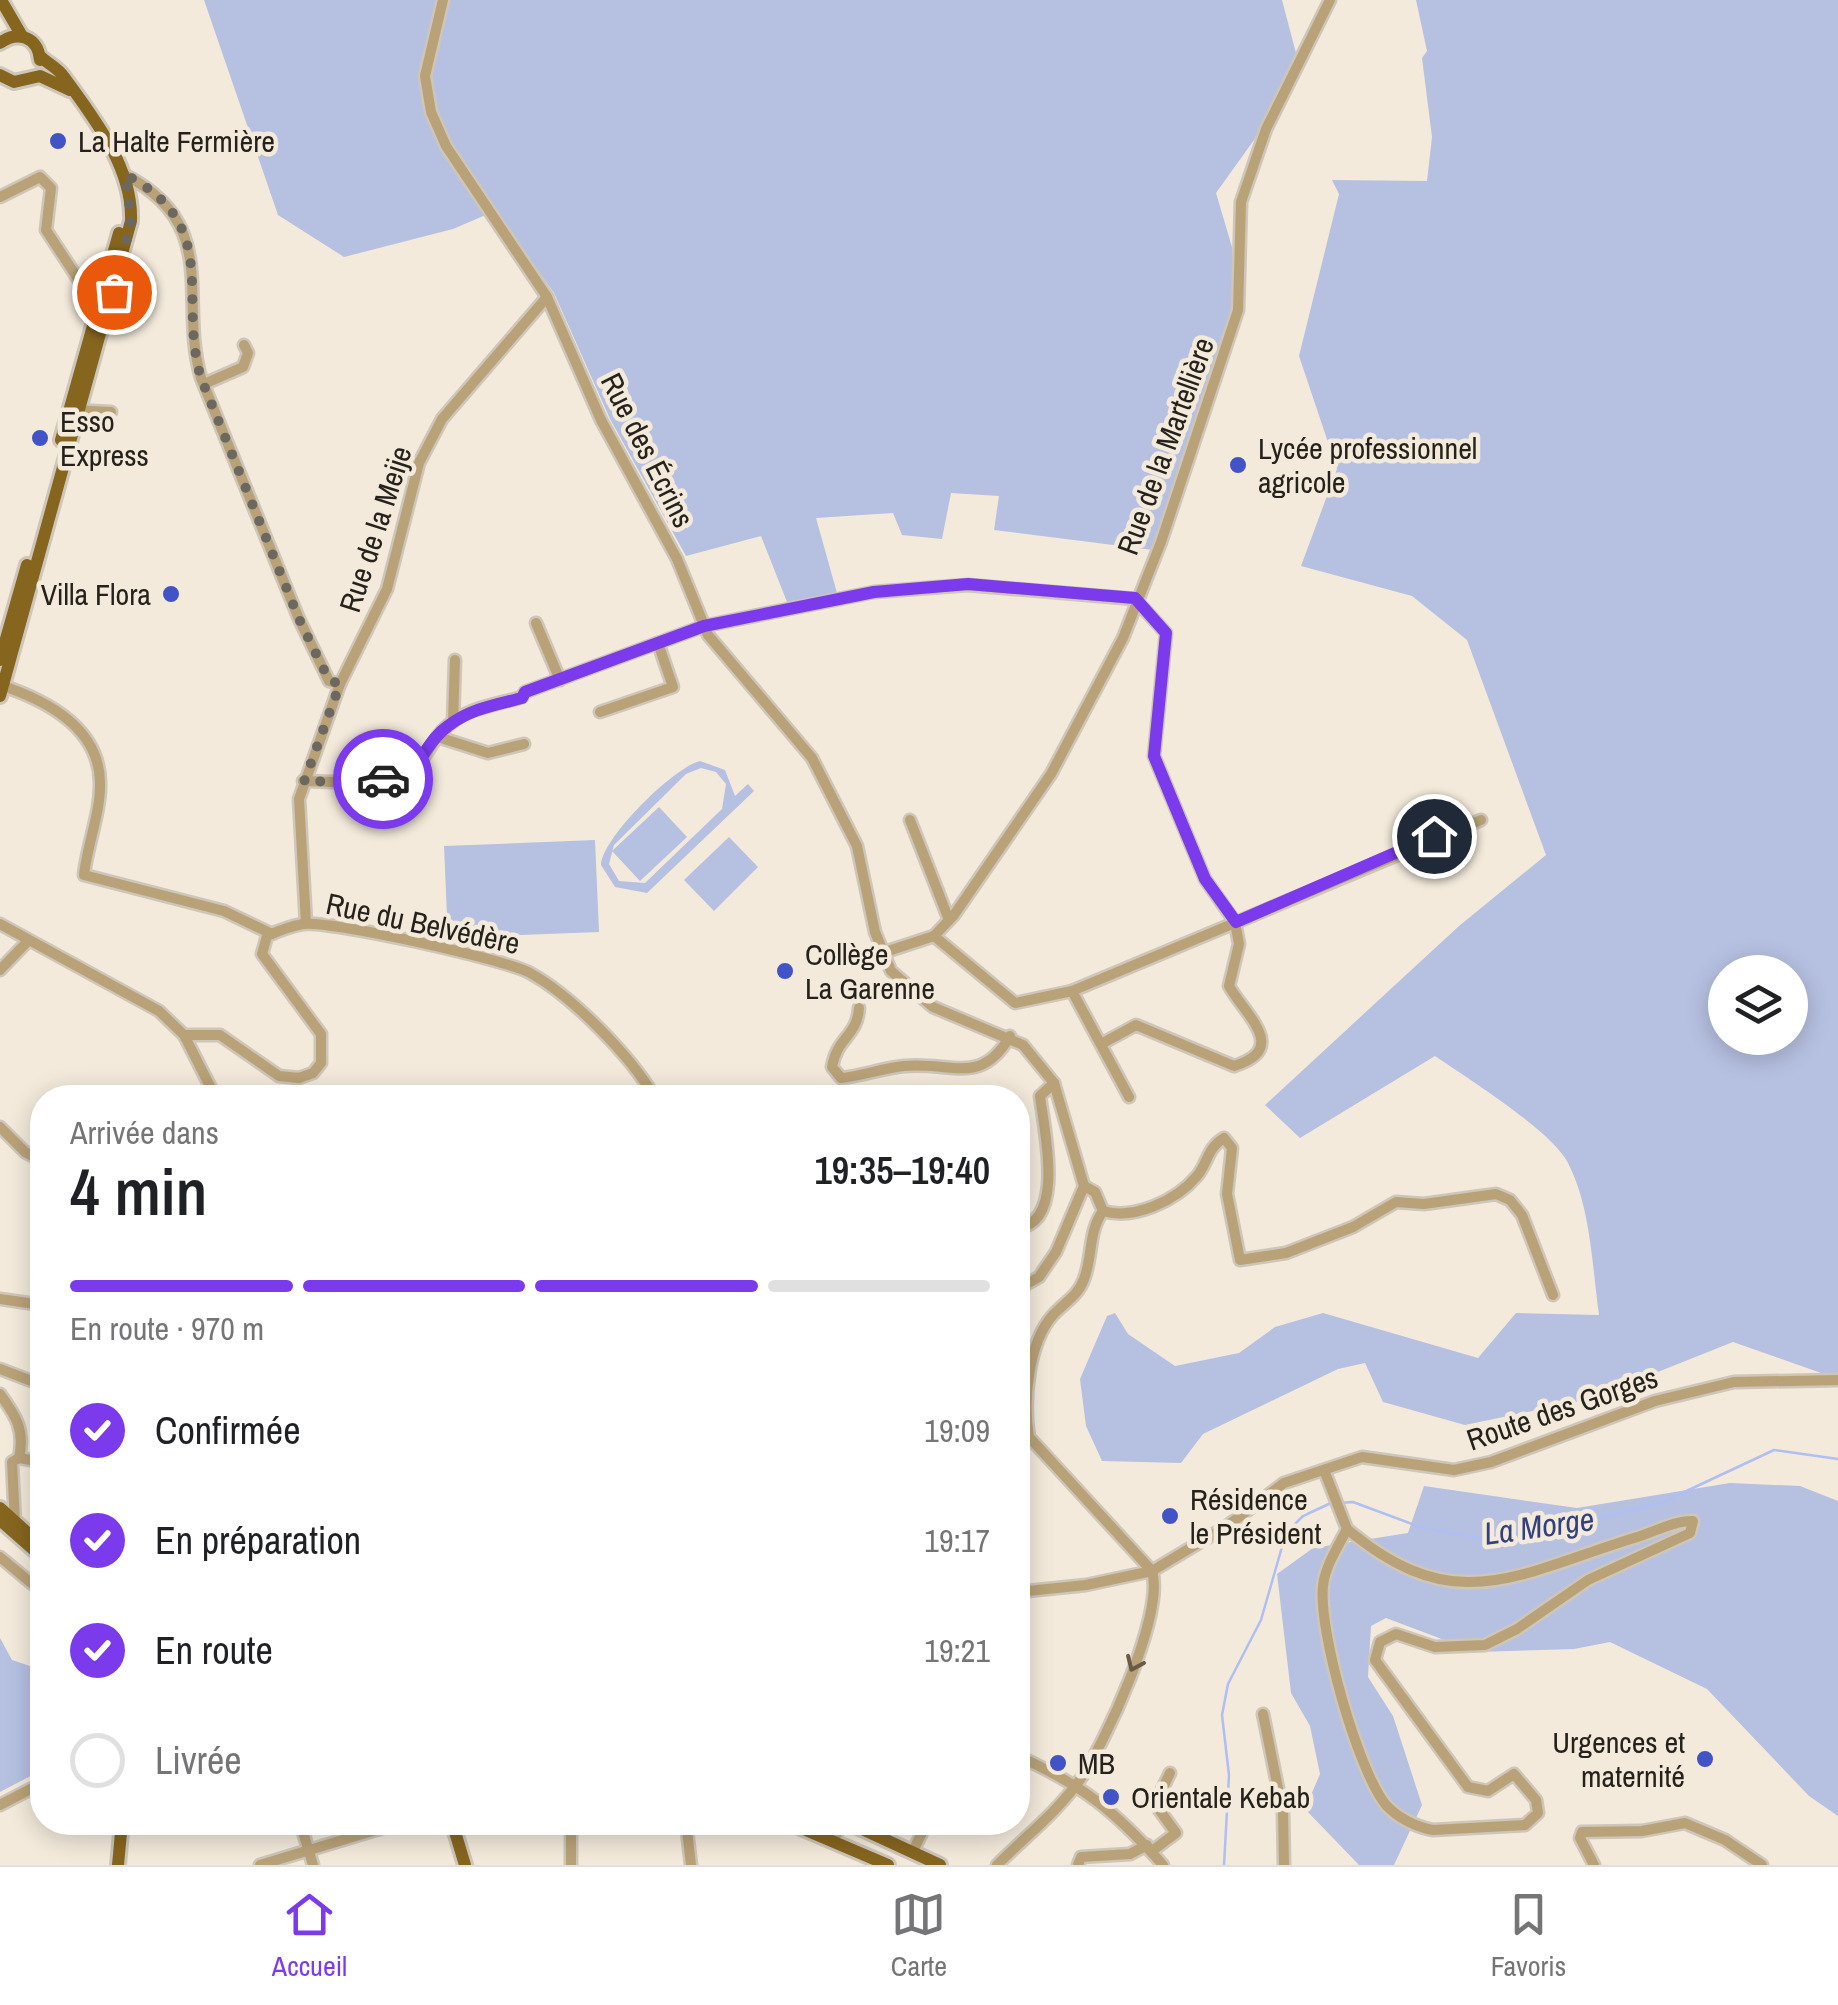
<!DOCTYPE html>
<html lang="fr">
<meta charset="utf-8">
<style>
body{margin:0;font-family:"Archivo Narrow",sans-serif;background:#f2f2f2;color:#202124;height:100vh;display:flex;flex-direction:column;font-size:38px;white-space:nowrap}
*{box-sizing:border-box;margin:0}
p{font-size:32px;color:#757577}
.icon{flex:none;width:55px;height:55px;fill:none;stroke:currentColor;stroke-width:2;stroke-linecap:round;stroke-linejoin:round}
.map{position:relative;flex:1;overflow:hidden}
.sheet{position:absolute;left:30px;top:1085px;width:1000px;height:750px;display:flex;flex-direction:column;background:#fff;border-radius:40px;box-shadow:0 5px 25px #0003}
.sheet>*{flex:none}
.tools{position:absolute;left:1708px;top:955px;display:grid;gap:20px}
.tools a{display:grid;place-items:center;width:100px;height:100px;border-radius:50%;background:#fff;box-shadow:0 5px 25px #0003;font-size:50px}
.pin{position:absolute;display:grid;place-items:center;width:85px;height:85px;color:#fff;margin:-42px;border:5px solid #fff;border-radius:50%;box-shadow:0 2px 10px #0007}
.courier{position:absolute;display:grid;place-items:center;width:100px;height:100px;margin:-50px;border:8px solid #7c3aed;border-radius:50%;background:#fff;color:#222;box-shadow:0 2px 12px #0007}
.headline em{font-style:normal;font-weight:600}
.headline div{display:flex;flex-direction:column-reverse}
.headline{display:flex;align-items:center;justify-content:space-between;height:170px;padding:0 40px}
h1{font-size:65px;font-weight:600;line-height:75px}
.bar{display:grid;grid-template-columns:repeat(4,1fr);gap:15px 10px;align-content:center;height:120px;padding:0 40px}
.bar i{height:12px;border-radius:8px;background:#e0e0e0}
.bar .active{background:#7c3aed}
.bar p{grid-column:span 4}
ol{padding:0 40px;list-style:none}
li{display:flex;align-items:center;gap:30px;height:110px}
li p{margin-inline-start:auto}
li .icon{padding:10px;border-radius:50%;background:#7c3aed;color:#fff;stroke-width:4}
li:last-child{color:#757577}
li i{width:55px;height:55px;border:5px solid #e0e0e0;border-radius:50%}
.dock{display:flex;justify-content:space-around;align-items:center;height:140px;border-top:2px solid #e0e0e0;background:#fff;font-size:28px;color:#757577}
.dock a{display:grid;justify-items:center;gap:5px}
.dock .active{color:#7c3aed}
.map>svg:first-child{display:block}
.green{fill:#b6c0e1;fill-rule:evenodd}
.lines{fill:none;stroke-linecap:round;stroke-linejoin:round}
.stream{stroke:#afbff5;stroke-width:2.5}
.minor-casing{stroke:#cec6b9;stroke-width:15}
.major-casing{stroke:#cec6b9;stroke-width:18}
.minor{stroke:#b9a278;stroke-width:10}
.major{stroke:#86651f;stroke-width:12}
.oneway{stroke:#685c45}
.done{stroke:#6d685f;stroke-width:10;stroke-dasharray:0 18}
.route{stroke:#7c3aed;stroke-width:12}
.poi-dot{fill:#4153c6;stroke:#f3eadb;stroke-width:4}
.labels{text-anchor:middle;dominant-baseline:central;stroke-width:9;stroke-linejoin:round;paint-order:stroke}
.poi-label{font-size:30px;fill:#25221c;stroke:#f3eadb;text-anchor:start}
.street-label{font-size:30px;fill:#25221c;stroke:#f3eadb}
.water-label{font-size:32px;font-style:italic;fill:#323f80;stroke:#f3eadb}
</style>
<div class="map">
<svg width="1838" height="1865" viewBox="0 0 1838 1865">
<rect width="100%" height="100%" fill="#f3eadb"/>
<g class="green">
<path d="M204 0H1282L1296 53 1254 140 1216 193 1232 247V316L1153 550 994 530 999 496 951 493 942 539 902 535 893 513 816 518 837 593 787 602 761 536 686 556 610 419 554 293 495 211 453 229 344 257 278 215Z"/>
<path d="M1416 0H1838V1379L1733 1342 1590 1399 1465 1425 1383 1402 1365 1363 1338 1369 1203 1434 1181 1463 1102 1461 1086 1426 1080 1379 1107 1316 1115 1313 1128 1334 1175 1366 1239 1353 1275 1327 1323 1313 1478 1358 1516 1313 1599 1315C1592 1265 1591 1208 1568 1163 1552 1131 1467 1078 1435 1056L1300 1138 1265 1105 1459 926 1546 855 1467 640 1412 596 1301 566 1337 469 1299 356 1339 194 1332 180 1427 181 1432 137 1422 58 1427 51ZM1725 972H1790V1038H1725Z"/>
<path d="M700 761 725 770 735 796 748 784 754 791 647 893 615 887 601 865C602 838 674 767 700 761ZM701 768 716 772 726 784 722 809 645 883 619 881 609 864 614 845 686 774Z"/>
<path d="M659 807 687 837 640 881 612 851Z"/>
<path d="M729 837 758 867 714 911 684 880Z"/>
<path d="M595 840 599 932 448 938 444 846Z"/>
<path d="M1730 1483 1800 1486 1838 1501V1816L1809 1796 1707 1689 1610 1642 1574 1649 1476 1652 1386 1618 1371 1626 1368 1677 1393 1716 1422 1805 1394 1865H1359L1305 1809 1320 1774 1310 1726 1291 1693 1277 1574 1313 1548 1408 1533 1424 1486 1577 1508Z"/>
<path d="M0 1638 12 1660 42 1670V1770L0 1792Z"/>
</g>
<g class="lines">
<g class="stream">
<path d="M1339 1503 1353 1502 1420 1527 1485 1539 1523 1533 1566 1516 1600 1518 1663 1502 1774 1450 1838 1459"/>
<path d="M1224 1865 1229 1775 1222 1715 1228 1684 1261 1620 1286 1533 1303 1516 1331 1503"/>
</g>
<defs>
<g id="minor">
<path d="M443 0 425 76 431 112 446 146 547 297 601 420 677 559 708 635 812 758 857 846 875 932 891 971 933 1007 1023 1045 1054 1083 1084 1186 1056 1252 1039 1277 1018 1289"/>
<path d="M125 175C222 225 178 299 201 378L299 619 329 681 340 684"/>
<path d="M0 197 40 177 51 188 46 230 101 314"/>
<path d="M204 384 243 367 248 353 244 345"/>
<path d="M72 410 111 412"/>
<path d="M536 623 560 680"/>
<path d="M0 685C46 700 99 727 100 782 101 812 87 845 84 875L224 911 272 934"/>
<path d="M600 712 673 687 658 643"/>
<path d="M453 722 455 660"/>
<path d="M438 737 488 753 524 744"/>
<path d="M303 781C337 781 380 788 410 770 427 760 431 741 444 729 464 708 495 705 522 697L525 692 704 626 874 592 968 585 1135 599 1166 633 1154 756 1205 879 1235 922 1239 944 1229 986C1245 1015 1290 1049 1234 1066L1136 1025 1103 1043"/>
<path d="M910 820 949 920"/>
<path d="M306 923 299 799 340 684 387 589 419 463 442 419 547 297"/>
<path d="M0 924 159 1011 184 1035 216 1098"/>
<path d="M934 936 1015 1003 1072 991 1481 820"/>
<path d="M882 953 934 936 954 915 1051 774 1123 638 1161 542 1238 310 1241 202 1266 129 1330 0"/>
<path d="M0 970 27 942"/>
<path d="M1072 991 1129 1097"/>
<path d="M859 1008C857 1037 837 1037 832 1067L841 1078C862 1076 883 1068 904 1066 951 1061 981 1087 1010 1036"/>
<path d="M184 1035H220L279 1076 299 1078 313 1073 321 1063V1034L262 954 267 936C278 931 291 926 303 924 329 920 505 959 530 973 572 996 631 1056 655 1098"/>
<path d="M0 1127 25 1152 42 1161"/>
<path d="M1084 1186 1095 1192 1103 1211C1088 1232 1093 1256 1084 1279 1078 1296 1065 1302 1053 1315 1028 1343 1023 1401 1029 1437L1152 1571"/>
<path d="M1103 1211C1134 1220 1176 1201 1197 1176 1208 1163 1207 1148 1224 1138L1232 1148 1227 1194 1240 1260 1286 1253 1353 1227 1396 1202 1424 1204 1496 1194 1510 1200 1522 1215 1553 1295"/>
<path d="M1018 1228C1066 1222 1044 1129 1040 1096L1054 1083"/>
<path d="M0 1299 42 1305"/>
<path d="M0 1369 42 1385"/>
<path d="M0 1394C16 1416 25 1430 19 1458"/>
<path d="M1324 1470 1347 1529"/>
<path d="M1693 1521 1690 1533 1588 1580 1517 1629 1485 1645 1435 1647 1396 1634 1380 1642 1375 1660 1468 1787 1488 1791 1514 1774 1536 1800 1538 1813 1525 1825 1433 1830C1416 1827 1398 1818 1386 1805 1358 1771 1318 1630 1323 1586 1325 1566 1338 1547 1347 1529 1456 1620 1517 1574 1634 1538 1652 1533 1675 1520 1693 1521Z"/>
<path d="M15 1523 12 1462 19 1458 42 1462"/>
<path d="M0 1557 42 1592"/>
<path d="M1018 1592 1086 1585 1152 1571 1227 1526 1284 1483 1362 1457 1454 1470 1491 1462 1655 1401 1734 1382 1838 1380"/>
<path d="M1263 1714 1283 1813 1284 1865"/>
<path d="M1018 1756C1084 1786 1115 1811 1163 1865"/>
<path d="M0 1805 42 1783"/>
<path d="M300 1822 313 1865"/>
<path d="M571 1822V1865"/>
<path d="M686 1822 691 1865"/>
<path d="M833 1842 842 1822"/>
<path d="M913 1851 927 1822"/>
<path d="M1152 1851 1176 1833 1155 1804 1170 1773"/>
<path d="M260 1865 402 1822"/>
<path d="M997 1865C1024 1838 1057 1812 1079 1781 1105 1744 1165 1614 1152 1571"/>
<path d="M1078 1865 1081 1857 1130 1854 1147 1845"/>
<path d="M1594 1865 1580 1838 1582 1832 1642 1831 1685 1823 1725 1840 1762 1865"/>
</g>
<g id="major">
<path d="M1 0 22 36"/>
<path d="M0 43C18 30 38 37 40 60"/>
<path d="M0 75 14 82 40 76 70 90"/>
<path d="M61 440 119 233"/>
<path d="M0 660 27 565"/>
<path d="M0 696 131 221C133 168 94 118 64 77 58 68 48 64 40 56"/>
<path d="M0 1508 42 1546"/>
<path d="M0 1520 42 1557"/>
<path d="M452 1822 465 1865"/>
<path d="M787 1822 888 1865"/>
<path d="M847 1822 940 1865"/>
<path d="M118 1865 122 1822"/>
</g>
</defs>
<use href="#minor" class="minor-casing"/>
<use href="#major" class="major-casing"/>
<use href="#minor" class="minor"/>
<use href="#major" class="major"/>
</g>
<defs><path id="oneway-chevron" d="M-2-3.5L2.5 0L-2 3.5" fill="none" stroke-width="1.6" stroke-linecap="round" stroke-linejoin="round" transform="scale(2.5)"/></defs>
<use class="oneway" href="#oneway-chevron" transform="translate(1134 1664) rotate(114)"/>
<g class="lines">
<path class="done" d="M114 292 131 221 126 175C223 225 177 299 201 378L299 619 329 680 340 684 304 782 383 779"/>
<path class="route" d="M383 779C426 772 420 746 448 726 470 709 495 705 522 698L525 692 704 626 874 592 968 584 1135 598 1166 633 1154 756 1205 879 1236 922 1434 836"/>
</g>
<g class="poi-dot">
<circle cx="58" cy="141" r="10"/>
<circle cx="40" cy="438" r="10"/>
<circle cx="1238" cy="465" r="10"/>
<circle cx="171" cy="594" r="10"/>
<circle cx="785" cy="971" r="10"/>
<circle cx="1170" cy="1516" r="10"/>
<circle cx="1705" cy="1759" r="10"/>
<circle cx="1058" cy="1763" r="10"/>
<circle cx="1111" cy="1797" r="10"/>
</g>
<g class="labels">
<g class="poi-label">
<text x="78" y="141">La Halte Fermière</text>
<text x="60" y="421">Esso<tspan x="60" dy="34">Express</tspan></text>
<text x="1258" y="448">Lycée professionnel<tspan x="1258" dy="34">agricole</tspan></text>
<text x="151" y="594" text-anchor="end">Villa Flora</text>
<text x="805" y="954">Collège<tspan x="805" dy="34">La Garenne</tspan></text>
<text x="1190" y="1499">Résidence<tspan x="1190" dy="34">le Président</tspan></text>
<text x="1685" y="1742" text-anchor="end">Urgences et<tspan x="1685" dy="34">maternité</tspan></text>
<text x="1078" y="1763">MB</text>
<text x="1131" y="1797">Orientale Kebab</text>
</g>
<g class="street-label">
<text transform="translate(1165 446) rotate(-70)">Rue de la Martellière</text>
<text transform="translate(648 450) rotate(63)">Rue des Écrins</text>
<text transform="translate(375 529) rotate(-72)">Rue de la Meije</text>
<text transform="translate(423 923) rotate(12)">Rue du Belvédère</text>
<text transform="translate(1562 1408) rotate(-19)">Route des Gorges</text>
</g>
<g class="water-label">
<text transform="translate(1539 1526) rotate(-8)">La Morge</text>
</g>
</g>
</svg>
<div class="tools">
<a><svg class="icon" aria-label="layers" viewBox="0 0 24 24"><path d="M12 4l9 5-9 5-9-5zM3 14l9 5 9-5"/></svg></a>
</div>
<div class="pin" style="left:114px;top:292px;background:#ea580c"><svg class="icon" aria-label="bag" viewBox="0 0 24 24"><path d="M5 8h14l-1 12H6zM9 8a3 3 0 0 1 6 0"/></svg></div>
<div class="pin" style="left:1434px;top:836px;background:#1f2937"><svg class="icon" aria-label="home" viewBox="0 0 24 24"><path d="M3 11l9-7 9 7M6 9v11h12V9"/></svg></div>
<div class="courier" style="left:383px;top:779px"><svg class="icon" aria-label="car" viewBox="0 0 24 24"><path d="M5 17H2v-5l4-1 3-4h7l3 4 3 1v5h-3M9 17h6M6 11h13"/><circle cx="7" cy="17" r="2"/><circle cx="17" cy="17" r="2"/></svg></div>
<section class="sheet">
<div class="headline"><div><h1>4 min</h1><p>Arrivée dans</p></div><em>19:35–19:40</em></div>
<div class="bar"><i class="active"></i><i class="active"></i><i class="active"></i><i></i><p>En route · 970 m</p></div>
<ol>
<li><svg class="icon" aria-label="check" viewBox="0 0 24 24"><path d="M5 12l5 5 9-10"/></svg>Confirmée<p>19:09</p></li>
<li><svg class="icon" aria-label="check" viewBox="0 0 24 24"><path d="M5 12l5 5 9-10"/></svg>En préparation<p>19:17</p></li>
<li><svg class="icon" aria-label="check" viewBox="0 0 24 24"><path d="M5 12l5 5 9-10"/></svg>En route<p>19:21</p></li>
<li><i></i>Livrée</li>
</ol>
</section>
</div>
<nav class="dock">
<a class="active"><svg class="icon" aria-label="home" viewBox="0 0 24 24"><path d="M3 11l9-7 9 7M6 9v11h12V9"/></svg>Accueil</a>
<a><svg class="icon" aria-label="map" viewBox="0 0 24 24"><path d="M3 6l6-2 6 2 6-2v14l-6 2-6-2-6 2zM9 4v14M15 6v14"/></svg>Carte</a>
<a><svg class="icon" aria-label="saved" viewBox="0 0 24 24"><path d="M7 4h10v16l-5-4-5 4z"/></svg>Favoris</a>
</nav>
